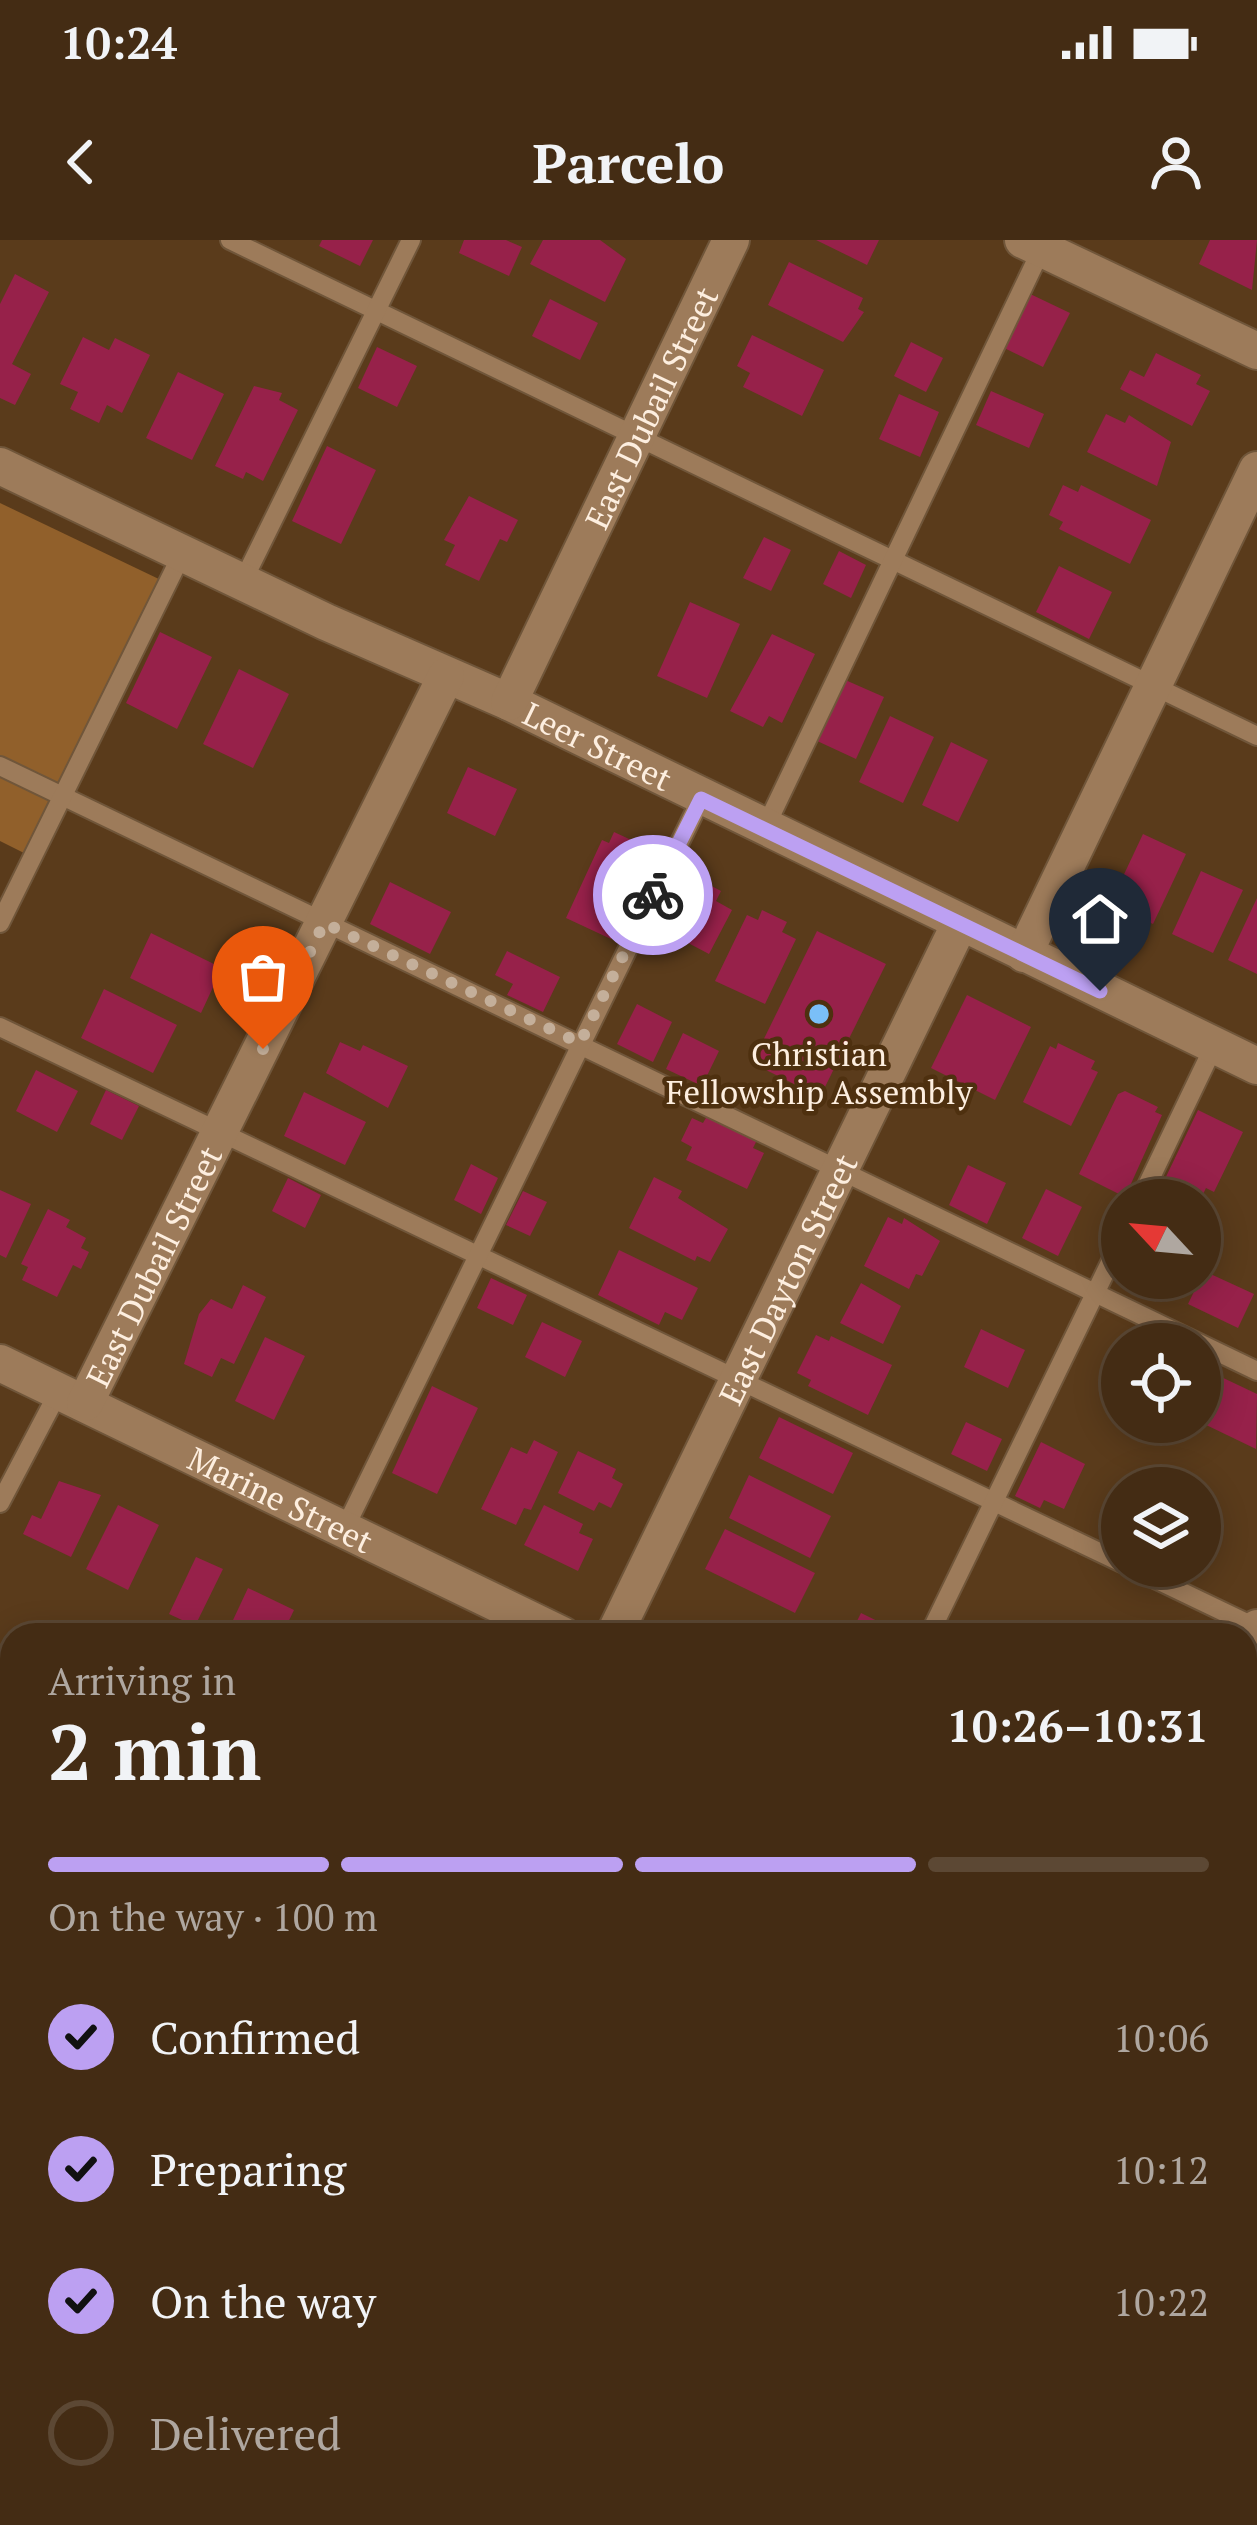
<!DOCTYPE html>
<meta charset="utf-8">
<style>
body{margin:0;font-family:"PT Serif",serif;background:#4e3822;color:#f1f3f6;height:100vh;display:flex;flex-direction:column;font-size:45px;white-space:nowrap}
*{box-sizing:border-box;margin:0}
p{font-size:39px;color:#afa7a0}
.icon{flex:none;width:66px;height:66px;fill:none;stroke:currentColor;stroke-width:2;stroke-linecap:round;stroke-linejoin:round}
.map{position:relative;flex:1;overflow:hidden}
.panel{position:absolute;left:0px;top:1383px;width:1257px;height:903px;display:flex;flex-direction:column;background:#442c14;border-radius:36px 36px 0 0;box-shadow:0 6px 30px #0003,0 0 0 3px #5c4834}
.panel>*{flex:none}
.needle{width:78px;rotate:296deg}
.fabs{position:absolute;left:1101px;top:939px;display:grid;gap:24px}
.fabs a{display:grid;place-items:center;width:120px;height:120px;border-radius:50%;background:#442c14;box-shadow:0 6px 30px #0003,0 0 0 3px #5c4834;font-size:60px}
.pin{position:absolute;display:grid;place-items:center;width:102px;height:102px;color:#fff;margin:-123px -51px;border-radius:50% 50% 50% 0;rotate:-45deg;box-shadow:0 0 12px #0007}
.pin .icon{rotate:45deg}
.courier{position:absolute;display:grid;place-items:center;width:120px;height:120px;margin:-60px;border:9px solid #bca0f2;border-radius:50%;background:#fff;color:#222;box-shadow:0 3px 15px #0007}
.overview em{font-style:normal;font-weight:700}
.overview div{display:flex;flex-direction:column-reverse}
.overview{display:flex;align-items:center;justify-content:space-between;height:204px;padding:0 48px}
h1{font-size:78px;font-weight:700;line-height:90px}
.bar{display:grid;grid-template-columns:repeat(4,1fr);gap:18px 12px;align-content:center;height:144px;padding:0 48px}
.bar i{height:15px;border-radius:9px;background:#5c4834}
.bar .active{background:#bca0f2}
.bar p{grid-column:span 4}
ol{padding:0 48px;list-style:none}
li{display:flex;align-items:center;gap:36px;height:132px}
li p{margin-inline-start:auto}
li .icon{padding:12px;border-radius:50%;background:#bca0f2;color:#111;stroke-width:4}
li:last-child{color:#afa7a0}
li i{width:66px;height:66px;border:6px solid #5c4834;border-radius:50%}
.status{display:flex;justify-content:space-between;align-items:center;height:84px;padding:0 60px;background:#442c14;direction:ltr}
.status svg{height:33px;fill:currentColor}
header{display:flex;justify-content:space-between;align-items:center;height:156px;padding:0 48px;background:#442c14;font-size:54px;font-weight:700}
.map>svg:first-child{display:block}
.green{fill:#91602b}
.building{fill:#97214a}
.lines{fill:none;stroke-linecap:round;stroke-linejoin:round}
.lane-casing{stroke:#70563a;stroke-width:22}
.street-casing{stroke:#70563a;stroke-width:40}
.lane{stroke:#9d7b5a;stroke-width:18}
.street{stroke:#9d7b5a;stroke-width:36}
.done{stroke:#c4af9a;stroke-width:12;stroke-dasharray:0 21.6}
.route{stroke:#bca0f2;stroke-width:15}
.poi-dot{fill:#7abff8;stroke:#4e300f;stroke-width:4.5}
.labels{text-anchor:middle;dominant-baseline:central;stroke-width:9;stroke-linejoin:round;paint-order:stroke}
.street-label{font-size:33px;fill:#fdeedf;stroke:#4e300f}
.poi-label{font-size:33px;fill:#fdeedf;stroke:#4e300f}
</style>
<div class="status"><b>10:24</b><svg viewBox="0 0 49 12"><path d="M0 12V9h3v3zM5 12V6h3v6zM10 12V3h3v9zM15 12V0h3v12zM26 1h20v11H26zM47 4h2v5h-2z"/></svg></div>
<header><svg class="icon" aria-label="back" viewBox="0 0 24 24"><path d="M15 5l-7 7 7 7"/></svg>Parcelo<svg class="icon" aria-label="person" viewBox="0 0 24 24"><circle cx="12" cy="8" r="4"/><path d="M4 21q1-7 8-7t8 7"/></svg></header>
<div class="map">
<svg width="1257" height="2285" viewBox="0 0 1257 2285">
<rect width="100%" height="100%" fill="#5a3b1b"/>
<g class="green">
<path d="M0 263 163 341 32 617 0 601Z"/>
<path d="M0 1483 12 1489V2274H400L395 2285H0Z"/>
</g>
<g class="building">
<path d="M322 0H373L360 26 319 6Z"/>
<path d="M464 0H506L522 7 509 36 459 13Z"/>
<path d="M543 0H600L626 19 605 62 530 24Z"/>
<path d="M816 0H879L867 25Z"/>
<path d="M1210 0H1257L1252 50 1199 24Z"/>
<path d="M789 22 863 58 858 69 864 72 843 102 768 65Z"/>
<path d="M15 34 49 52 12 124 31 134 15 165 0 158V64Z"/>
<path d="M1026 52 1070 73 1043 127 1000 106Z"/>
<path d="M550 59 598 83 580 120 532 96Z"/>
<path d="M752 95 824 130 802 176 743 147 750 133 737 126Z"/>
<path d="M83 97 109 110 115 98 150 115 122 173 107 165 99 183 70 169 78 152 60 144Z"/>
<path d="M911 102 943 118 926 152 894 136Z"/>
<path d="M377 107 417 126 397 167 358 148Z"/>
<path d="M1156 113 1201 135 1196 144 1210 151 1192 186 1120 149 1130 130 1144 137Z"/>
<path d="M178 132 224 154 192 220 146 198Z"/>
<path d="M254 146 282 153 279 160 298 170 263 241 246 232 243 239 215 226Z"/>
<path d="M991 151 1044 174 1029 208 976 185Z"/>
<path d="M899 154 939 172 920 217 879 199Z"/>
<path d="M1106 174 1125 183 1129 175 1171 202 1157 246 1087 212Z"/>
<path d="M327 206 376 230 341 304 292 281Z"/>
<path d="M1063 245 1078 252 1081 245 1151 280 1130 324 1059 289 1063 282 1049 275Z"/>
<path d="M469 256 518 280 507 302 500 299 479 341 445 325 455 305 444 300Z"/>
<path d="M764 297 791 310 771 351 743 338Z"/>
<path d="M839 311 866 325 851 358 823 344Z"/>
<path d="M1059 326 1112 352 1089 399 1036 372Z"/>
<path d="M690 362 740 384 707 458 657 436Z"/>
<path d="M160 392 212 417 177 489 126 463Z"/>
<path d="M772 394 815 414 782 483 769 476 763 487 730 471Z"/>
<path d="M239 429 289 454 253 528 203 504Z"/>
<path d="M843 439 884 457 856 519 815 500Z"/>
<path d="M890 476 934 497 903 563 859 542Z"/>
<path d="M951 502 988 520 958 582 922 565Z"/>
<path d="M468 527 517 549 495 596 447 573Z"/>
<path d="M614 592 653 610 611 699 566 678 602 600 609 603Z"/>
<path d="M1143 594 1186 614 1153 684 1110 664Z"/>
<path d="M1201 631 1243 650 1213 713 1172 694Z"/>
<path d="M702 641 721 651 716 661 732 670 709 714 656 686 678 642 696 651Z"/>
<path d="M390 642 451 672 430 714 370 684Z"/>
<path d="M1257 658V734L1228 720Z"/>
<path d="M762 670 787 682 782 692 796 699 765 764 715 741 747 675 758 680Z"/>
<path d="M817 691 886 724 820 857 752 823Z"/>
<path d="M151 693 222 728 201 773 130 738Z"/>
<path d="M507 711 560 737 543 772 507 755 513 744 495 735Z"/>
<path d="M104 749 177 785 153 833 81 798Z"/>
<path d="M967 755 1031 787 995 860 931 828Z"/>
<path d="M637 764 672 782 653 822 617 804Z"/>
<path d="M683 793 719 811 702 846 666 829Z"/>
<path d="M340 802 360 811 363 805 408 826 388 868 326 833Z"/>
<path d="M1058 803 1095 821 1091 829 1098 832 1071 886 1023 862 1050 806 1056 809Z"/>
<path d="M36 830 78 851 57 892 16 871Z"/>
<path d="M106 850 139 866 122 900 90 884Z"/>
<path d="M1125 851 1158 867 1155 872 1162 875 1125 957 1079 934 1118 854Z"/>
<path d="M304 852 366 882 345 925 284 896Z"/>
<path d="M1198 870 1243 892 1214 952 1206 948 1200 960 1163 943Z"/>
<path d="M707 876 757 900 753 908 764 913 747 949 686 920 692 907 681 901 692 878 703 883Z"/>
<path d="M471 924 498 938 481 974 454 960Z"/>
<path d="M968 925 1006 943 987 984 949 965Z"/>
<path d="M654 937 682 951 678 958 728 989 710 1022 697 1016 695 1021 629 988Z"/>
<path d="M288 938 321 955 305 988 272 971Z"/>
<path d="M1046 949 1082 967 1058 1016 1022 998Z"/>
<path d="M0 950 31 964 6 1018 0 1015Z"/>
<path d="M523 951 547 962 530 996 506 985Z"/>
<path d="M48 969 70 980 66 987 86 998 81 1008 89 1012 81 1029 73 1025 57 1057 22 1040 28 1027 21 1024Z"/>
<path d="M888 977 902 984 904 978 940 1001 922 1036 916 1034 909 1049 864 1026Z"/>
<path d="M619 1010 698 1048 682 1080 665 1072 659 1085 598 1055Z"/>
<path d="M1204 1031 1254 1054 1238 1088 1188 1064Z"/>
<path d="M491 1038 527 1055 513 1085 477 1068Z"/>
<path d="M1136 1038H1171L1165 1051Z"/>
<path d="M861 1043 901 1066 883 1104 840 1083Z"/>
<path d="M243 1045 266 1057 234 1124 221 1118 212 1137 184 1124 199 1074 211 1059 232 1069Z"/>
<path d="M542 1082 582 1101 565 1137 525 1117Z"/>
<path d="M981 1089 1025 1110 1008 1148 964 1127Z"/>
<path d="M816 1095 829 1101 831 1096 892 1125 868 1175 808 1146 811 1140 797 1133Z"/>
<path d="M265 1097 305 1116 274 1180 235 1161Z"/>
<path d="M1217 1135 1257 1154 1256 1209 1200 1182Z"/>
<path d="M432 1146 478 1168 437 1254 392 1233Z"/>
<path d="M779 1177 853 1213 833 1254 759 1218Z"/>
<path d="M966 1182 1002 1199 987 1231 951 1214Z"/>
<path d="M534 1200 558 1212 531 1270 524 1268 516 1285 481 1269 511 1207 527 1214Z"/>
<path d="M1041 1202 1085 1224 1064 1269 1044 1260 1040 1268 1015 1256Z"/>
<path d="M578 1211 616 1229 612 1238 623 1244 611 1268 599 1262 594 1271 558 1253Z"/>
<path d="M749 1235 831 1276 810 1318 729 1278Z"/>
<path d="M59 1241 101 1255 71 1317 23 1294 32 1275 41 1279Z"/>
<path d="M118 1265 159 1285 128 1350 86 1329Z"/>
<path d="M544 1265 583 1284 579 1293 593 1299 578 1331 524 1305Z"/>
<path d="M725 1289 815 1333 795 1373 705 1329Z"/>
<path d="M196 1317 223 1329 195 1386 169 1374Z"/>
<path d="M248 1348 294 1370 282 1395H226Z"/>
<path d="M861 1373 906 1395H850Z"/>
<path d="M1245 1558 1257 1564 1255 1646 1245 1641Z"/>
<path d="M1257 1843V1913L1245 1907 1254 1890 1245 1886V1867Z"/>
<path d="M1246 1951 1257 1956 1255 1997 1245 1992Z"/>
<path d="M1257 2173V2235L1245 2229V2178L1253 2181Z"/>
<path d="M1245 2254 1257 2259V2285H1203L1191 2280 1194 2274H1245Z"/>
<path d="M529 2274H561L556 2285Z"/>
<path d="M716 2274H797L820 2285H723L713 2280Z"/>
<path d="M829 2274H869L864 2285Z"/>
<path d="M875 2274H915L910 2285H870Z"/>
<path d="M962 2274H981L1004 2285H957Z"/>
</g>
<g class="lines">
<defs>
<g id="lane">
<path d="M230 0 1257 496"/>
<path d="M243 341 411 0"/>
<path d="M0 526 1257 1131"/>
<path d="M764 590 1044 4"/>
<path d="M0 683 183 312"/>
<path d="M0 787 1122 1323"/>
<path d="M1140 960 1214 806"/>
<path d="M0 1263 59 1151"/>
<path d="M343 1292 701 559"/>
<path d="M1128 1326 1257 1388"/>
<path d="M929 1395 1122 998"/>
<path d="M0 1467 12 1473"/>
<path d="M0 1717 12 1692"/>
<path d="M123 2285 128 2274"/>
<path d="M268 2285 273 2274"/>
</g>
<g id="street">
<path d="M1023 0 1257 111"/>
<path id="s1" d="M0 226 326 382 509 462 1257 826"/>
<path id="s2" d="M509 462 731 0"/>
<path d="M1024 714 1257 230"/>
<path id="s3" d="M0 1123 562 1395"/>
<path id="s4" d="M85 1163 446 436"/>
<path id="s5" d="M614 1395 960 683"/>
<path d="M1245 1412 1257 1388"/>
<path d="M1245 1723 1257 1729"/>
<path d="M1245 2101 1257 2107"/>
<path d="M627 2285 632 2274"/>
<path d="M1113 2285 1118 2274"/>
</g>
</defs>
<use href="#lane" class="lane-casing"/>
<use href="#street" class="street-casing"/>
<use href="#lane" class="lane"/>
<use href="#street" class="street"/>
</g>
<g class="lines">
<path class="done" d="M263 809 324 683 580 803 653 655"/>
<path class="route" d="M653 655 701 559 1100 751"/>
</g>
<circle class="poi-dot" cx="819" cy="774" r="12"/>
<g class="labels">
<g class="street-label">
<text stroke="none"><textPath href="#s2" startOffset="327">East Dubail Street</textPath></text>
<text stroke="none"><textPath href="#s1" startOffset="660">Leer Street</textPath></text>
<text stroke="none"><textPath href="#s4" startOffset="153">East Dubail Street</textPath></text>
<text stroke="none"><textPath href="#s5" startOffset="396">East Dayton Street</textPath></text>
<text stroke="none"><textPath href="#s3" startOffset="312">Marine Street</textPath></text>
</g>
<g class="poi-label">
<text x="819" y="813">Christian<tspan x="819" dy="38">Fellowship Assembly</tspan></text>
</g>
</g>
</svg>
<div class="fabs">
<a><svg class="needle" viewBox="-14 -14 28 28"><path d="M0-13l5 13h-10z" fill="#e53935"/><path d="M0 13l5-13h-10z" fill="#afa7a0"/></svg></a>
<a><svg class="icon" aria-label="locate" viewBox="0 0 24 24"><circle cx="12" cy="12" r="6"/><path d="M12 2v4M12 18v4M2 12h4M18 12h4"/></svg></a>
<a><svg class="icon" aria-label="layers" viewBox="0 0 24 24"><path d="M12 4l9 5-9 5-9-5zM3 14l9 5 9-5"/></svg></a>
</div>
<div class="pin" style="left:263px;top:809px;background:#ea580c"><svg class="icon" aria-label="bag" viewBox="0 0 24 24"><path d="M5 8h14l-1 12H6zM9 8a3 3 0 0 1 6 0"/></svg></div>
<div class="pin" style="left:1100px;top:751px;background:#1f2937"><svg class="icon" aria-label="home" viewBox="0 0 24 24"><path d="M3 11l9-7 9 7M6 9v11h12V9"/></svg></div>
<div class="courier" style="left:653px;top:655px"><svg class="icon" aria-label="bike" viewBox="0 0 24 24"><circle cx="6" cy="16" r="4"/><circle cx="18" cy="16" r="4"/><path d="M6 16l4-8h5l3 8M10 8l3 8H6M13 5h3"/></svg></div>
<section class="panel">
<div class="overview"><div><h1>2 min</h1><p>Arriving in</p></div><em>10:26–10:31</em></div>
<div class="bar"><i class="active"></i><i class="active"></i><i class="active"></i><i></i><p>On the way · 100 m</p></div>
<ol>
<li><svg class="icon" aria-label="check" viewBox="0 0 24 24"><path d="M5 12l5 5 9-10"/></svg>Confirmed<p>10:06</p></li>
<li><svg class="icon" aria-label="check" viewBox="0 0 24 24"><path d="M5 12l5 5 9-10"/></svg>Preparing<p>10:12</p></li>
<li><svg class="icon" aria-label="check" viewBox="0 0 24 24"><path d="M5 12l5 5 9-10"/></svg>On the way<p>10:22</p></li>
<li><i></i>Delivered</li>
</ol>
</section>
</div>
